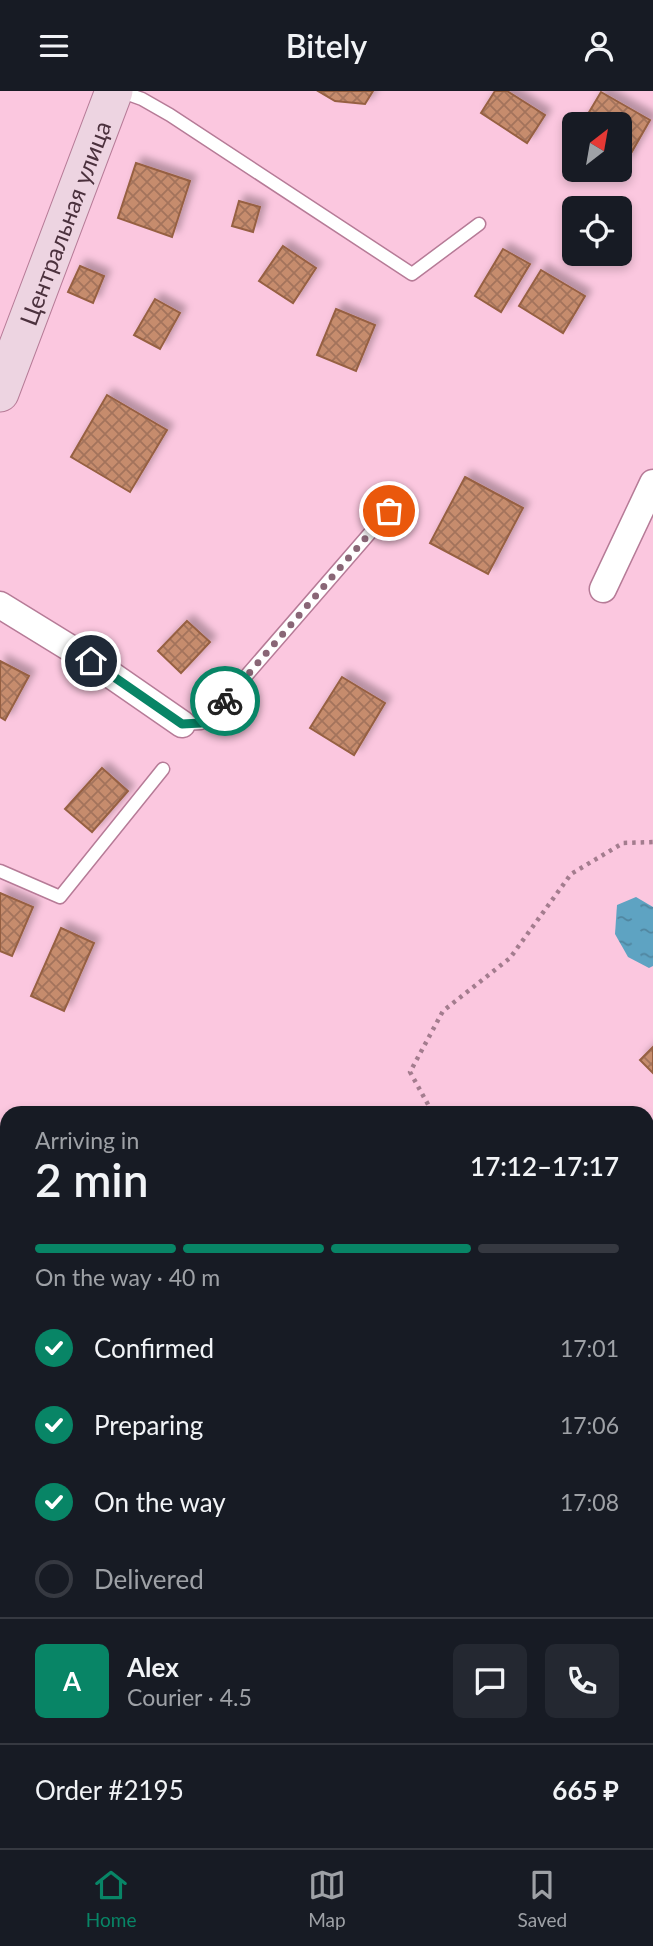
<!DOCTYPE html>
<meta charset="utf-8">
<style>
body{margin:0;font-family:Lato,sans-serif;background:#242831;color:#f1f3f6;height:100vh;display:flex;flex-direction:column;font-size:26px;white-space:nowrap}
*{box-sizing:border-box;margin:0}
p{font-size:23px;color:#9ea1a6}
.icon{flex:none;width:38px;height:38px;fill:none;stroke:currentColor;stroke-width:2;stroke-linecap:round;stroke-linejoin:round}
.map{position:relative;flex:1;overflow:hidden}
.panel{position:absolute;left:0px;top:1015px;width:654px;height:742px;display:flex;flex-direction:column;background:#171b24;border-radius:21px 21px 0 0;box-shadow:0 4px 10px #0003}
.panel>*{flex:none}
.needle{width:46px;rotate:31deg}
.controls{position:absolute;left:562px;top:21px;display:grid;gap:14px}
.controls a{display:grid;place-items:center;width:70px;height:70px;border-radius:10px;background:#171b24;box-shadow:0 4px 10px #0003;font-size:35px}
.pin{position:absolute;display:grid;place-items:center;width:60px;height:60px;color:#fff;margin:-30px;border:4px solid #fff;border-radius:50%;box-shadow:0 2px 7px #0007}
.courier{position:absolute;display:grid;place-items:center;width:70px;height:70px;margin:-35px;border:5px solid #088566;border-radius:50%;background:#fff;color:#222;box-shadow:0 2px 9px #0007}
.headline em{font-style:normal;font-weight:600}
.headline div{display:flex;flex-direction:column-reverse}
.headline{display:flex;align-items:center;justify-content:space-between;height:119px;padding:0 35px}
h1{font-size:46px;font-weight:600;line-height:52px}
.bar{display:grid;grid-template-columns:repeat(4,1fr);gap:10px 7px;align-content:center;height:84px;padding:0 35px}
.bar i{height:9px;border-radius:5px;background:#363941}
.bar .selected{background:#088566}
.bar p{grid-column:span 4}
.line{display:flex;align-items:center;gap:18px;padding:0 35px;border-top:2px solid #363941}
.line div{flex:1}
.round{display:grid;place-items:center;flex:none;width:74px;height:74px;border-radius:10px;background:#242831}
ol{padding:0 35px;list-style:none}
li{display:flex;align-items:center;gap:21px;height:77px}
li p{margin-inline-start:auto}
li .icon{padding:7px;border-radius:50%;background:#088566;color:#fff;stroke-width:4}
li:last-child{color:#9ea1a6}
li i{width:38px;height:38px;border:4px solid #363941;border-radius:50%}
header{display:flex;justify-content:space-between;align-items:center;height:91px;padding:0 35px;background:#171b24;font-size:32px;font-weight:600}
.dock{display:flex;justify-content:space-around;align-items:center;height:98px;border-top:2px solid #363941;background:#171b24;font-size:19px;color:#9ea1a6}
.dock a{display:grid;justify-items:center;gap:4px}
.dock .selected{color:#088566}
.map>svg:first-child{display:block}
.water{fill:url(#water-ripples)}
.building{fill:url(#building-cross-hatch);stroke:#966043;stroke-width:2;filter:url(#shadow)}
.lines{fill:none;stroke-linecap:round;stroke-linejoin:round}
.lane-casing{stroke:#b67b97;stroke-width:15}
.street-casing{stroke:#b67b97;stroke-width:29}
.secondary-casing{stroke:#b67b97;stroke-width:39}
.path{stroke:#a37c8e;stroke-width:4.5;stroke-dasharray:3.5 5;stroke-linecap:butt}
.lane{stroke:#fff;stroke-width:12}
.street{stroke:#fff;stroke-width:26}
.secondary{stroke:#edd4e1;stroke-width:37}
.done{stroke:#896676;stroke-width:7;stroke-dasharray:0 12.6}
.route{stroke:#088566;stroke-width:9}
.labels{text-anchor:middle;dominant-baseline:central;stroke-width:5;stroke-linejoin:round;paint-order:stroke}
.street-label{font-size:24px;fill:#4b313d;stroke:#fef7fa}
</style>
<header><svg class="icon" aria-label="menu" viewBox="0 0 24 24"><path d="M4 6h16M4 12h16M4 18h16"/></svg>Bitely<svg class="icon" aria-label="person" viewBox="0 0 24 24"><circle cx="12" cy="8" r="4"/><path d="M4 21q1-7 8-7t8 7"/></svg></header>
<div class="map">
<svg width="653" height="1757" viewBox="0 0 653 1757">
<defs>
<pattern id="water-ripples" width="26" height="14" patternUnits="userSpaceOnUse" patternTransform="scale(1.75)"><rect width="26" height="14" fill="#5ea3c2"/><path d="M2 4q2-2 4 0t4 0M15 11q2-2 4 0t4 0" fill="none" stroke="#50859f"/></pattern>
<pattern id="building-cross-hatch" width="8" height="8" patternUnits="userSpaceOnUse" patternTransform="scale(1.75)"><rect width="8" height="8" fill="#c68c6d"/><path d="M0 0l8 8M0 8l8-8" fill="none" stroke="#a3735b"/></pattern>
<filter id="shadow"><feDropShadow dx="6" dy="-6" stdDeviation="3.5" flood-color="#0004"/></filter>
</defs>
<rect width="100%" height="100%" fill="#fbc7df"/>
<path class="water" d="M636 806 653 816V875L649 877 628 866 615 843 617 814Z"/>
<g class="building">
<path d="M318 0H373L365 13 335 10Z"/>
<path d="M495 0H507L545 24 527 52 481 22Z"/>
<path d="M601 1 650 29 626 71 620 67V33H582Z"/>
<path d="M136 72 190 90 172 146 118 127Z"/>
<path d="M239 110 260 116 253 141 232 135Z"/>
<path d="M283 155 316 177 293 212 259 190Z"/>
<path d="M503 158 530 173 501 221 475 205Z"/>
<path d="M80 175 104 185 93 212 68 201Z"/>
<path d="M541 179 585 205 563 242 519 215Z"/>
<path d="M155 208 180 222 160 258 134 244Z"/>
<path d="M336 218 375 234 356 280 317 264Z"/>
<path d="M107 304 167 339 130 401 71 366Z"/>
<path d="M465 386 523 417 488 483 430 452Z"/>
<path d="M187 530 210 551 181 582 158 560Z"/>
<path d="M0 570 29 585 5 629 0 626Z"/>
<path d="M342 586 385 612 354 664 310 637Z"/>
<path d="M102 677 128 700 92 741 65 718Z"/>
<path d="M0 802 33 816 12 865 0 860Z"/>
<path d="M61 837 94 852 64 920 31 905Z"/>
<path d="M653 956V982L640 969Z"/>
<path d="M650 1038 653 1042V1101L648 1105V1040Z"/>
<path d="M0 1084 7 1088V1153L0 1149Z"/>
<path d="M648 1335 653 1338V1348L648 1357Z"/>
<path d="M648 1513 653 1515 648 1530Z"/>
<path d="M648 1570 653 1572V1583L648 1596Z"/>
<path d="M458 1750H481L478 1757H472Z"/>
</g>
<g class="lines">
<defs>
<g id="lane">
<path d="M120 0 142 8 170 24 412 183 479 133"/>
<path d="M182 633 201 632 214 622 389 420"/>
<path d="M0 780 60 806 163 678"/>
<path d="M367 1757 370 1750"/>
</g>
<g id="street">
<path d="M603 498 653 392"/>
<path d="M0 514 91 570 182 633"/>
<path d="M648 1213 653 1217"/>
</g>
<g id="secondary">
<path id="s1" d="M0 302 114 0"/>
<path d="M0 1309 7 1314"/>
<path d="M648 1736 653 1740"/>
</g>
</defs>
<use href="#lane" class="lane-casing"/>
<use href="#street" class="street-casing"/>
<use href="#secondary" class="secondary-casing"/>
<path class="path" d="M442 1022 430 1017 410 981 443 920 510 867 571 783 623 752 653 751"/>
<use href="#lane" class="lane"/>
<use href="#street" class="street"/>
<use href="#secondary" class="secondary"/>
</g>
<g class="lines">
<path class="done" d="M225 610 389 420"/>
<path class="route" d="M91 570 182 633 201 632 225 610"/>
</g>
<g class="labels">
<g class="street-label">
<text stroke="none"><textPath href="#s1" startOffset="182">Центральная улица</textPath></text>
</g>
</g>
</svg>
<div class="controls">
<a><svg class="needle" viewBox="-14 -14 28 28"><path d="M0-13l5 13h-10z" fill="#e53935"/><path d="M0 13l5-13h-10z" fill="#9ea1a6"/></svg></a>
<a><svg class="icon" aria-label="locate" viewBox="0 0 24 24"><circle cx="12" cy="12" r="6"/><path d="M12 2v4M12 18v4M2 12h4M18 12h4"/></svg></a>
</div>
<div class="pin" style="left:389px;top:420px;background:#ea580c"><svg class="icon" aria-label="bag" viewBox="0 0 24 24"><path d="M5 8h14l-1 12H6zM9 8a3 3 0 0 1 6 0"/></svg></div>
<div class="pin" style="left:91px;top:570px;background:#1f2937"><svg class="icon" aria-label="home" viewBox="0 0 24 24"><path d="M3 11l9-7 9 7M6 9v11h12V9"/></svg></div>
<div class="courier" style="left:225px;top:610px"><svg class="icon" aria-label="bike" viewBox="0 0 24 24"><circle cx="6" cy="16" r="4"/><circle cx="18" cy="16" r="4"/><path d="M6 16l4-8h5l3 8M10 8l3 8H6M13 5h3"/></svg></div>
<section class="panel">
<div class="headline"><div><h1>2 min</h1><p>Arriving in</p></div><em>17:12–17:17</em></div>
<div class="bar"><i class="selected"></i><i class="selected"></i><i class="selected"></i><i></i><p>On the way · 40 m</p></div>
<ol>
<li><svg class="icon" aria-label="check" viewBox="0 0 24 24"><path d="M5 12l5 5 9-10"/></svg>Confirmed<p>17:01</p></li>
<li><svg class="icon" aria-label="check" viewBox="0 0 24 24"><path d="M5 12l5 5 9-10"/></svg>Preparing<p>17:06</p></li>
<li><svg class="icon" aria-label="check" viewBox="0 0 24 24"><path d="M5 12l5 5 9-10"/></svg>On the way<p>17:08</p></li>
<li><i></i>Delivered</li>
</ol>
<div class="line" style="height:126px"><b class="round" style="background:#088566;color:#fff">A</b><div><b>Alex</b><p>Courier · 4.5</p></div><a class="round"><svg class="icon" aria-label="chat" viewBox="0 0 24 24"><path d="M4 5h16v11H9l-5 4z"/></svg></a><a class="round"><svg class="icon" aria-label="phone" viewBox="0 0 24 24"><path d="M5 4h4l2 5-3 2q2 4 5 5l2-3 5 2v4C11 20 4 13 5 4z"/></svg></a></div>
<div class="line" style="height:91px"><div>Order #2195</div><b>665 ₽</b></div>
</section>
</div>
<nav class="dock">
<a class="selected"><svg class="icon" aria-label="home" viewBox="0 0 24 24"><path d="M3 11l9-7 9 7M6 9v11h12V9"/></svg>Home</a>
<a><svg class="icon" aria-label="map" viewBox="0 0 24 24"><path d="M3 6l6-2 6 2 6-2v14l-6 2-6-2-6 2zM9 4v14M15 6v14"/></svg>Map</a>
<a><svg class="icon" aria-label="saved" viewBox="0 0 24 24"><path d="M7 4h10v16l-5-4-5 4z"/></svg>Saved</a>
</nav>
